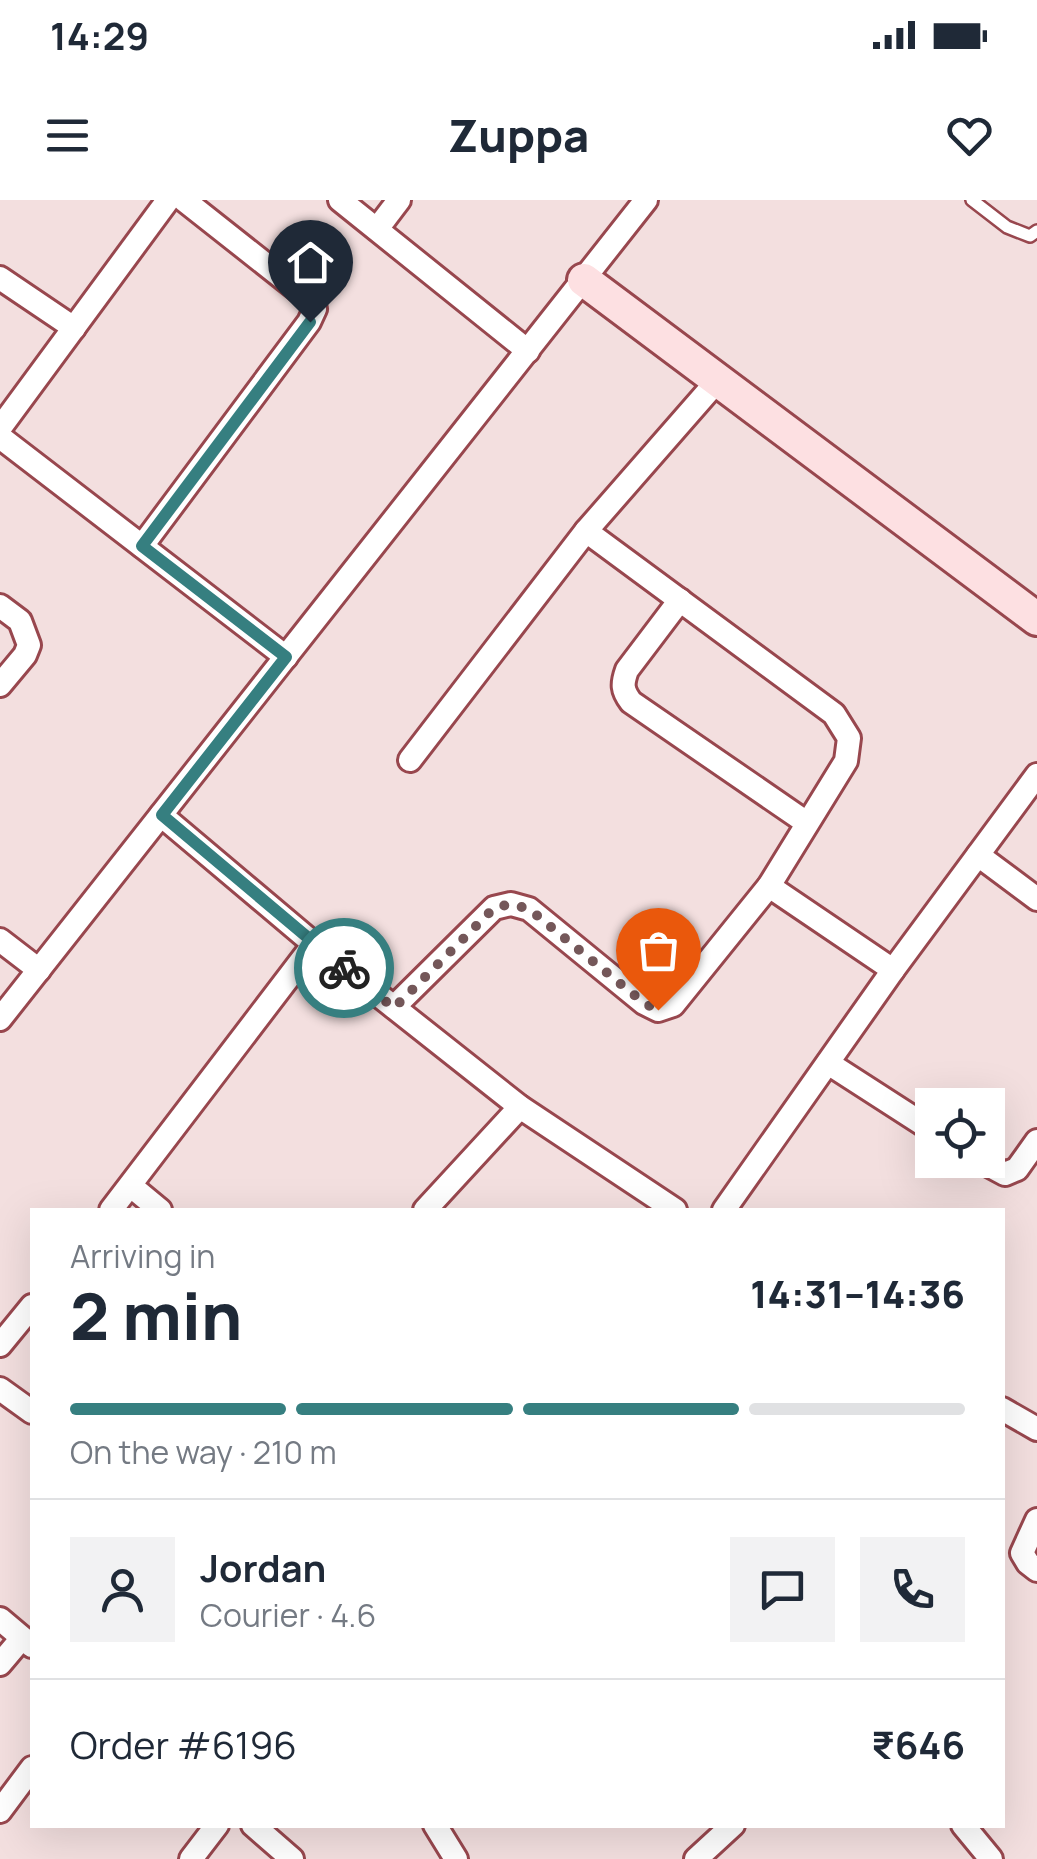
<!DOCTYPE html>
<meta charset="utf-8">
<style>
body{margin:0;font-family:Manrope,sans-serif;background:#f2f2f3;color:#1f2937;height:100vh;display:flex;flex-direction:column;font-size:38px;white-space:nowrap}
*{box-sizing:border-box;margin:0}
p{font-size:32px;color:#747a83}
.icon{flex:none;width:55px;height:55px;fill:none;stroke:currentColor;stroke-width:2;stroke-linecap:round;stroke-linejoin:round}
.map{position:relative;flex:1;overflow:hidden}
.panel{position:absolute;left:30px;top:1008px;width:975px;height:620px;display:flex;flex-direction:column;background:#fff;border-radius:0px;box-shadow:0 10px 40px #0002}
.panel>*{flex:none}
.tools{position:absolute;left:915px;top:888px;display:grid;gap:20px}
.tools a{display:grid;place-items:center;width:90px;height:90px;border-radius:0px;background:#fff;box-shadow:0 10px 40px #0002;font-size:50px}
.pin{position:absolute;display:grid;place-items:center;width:85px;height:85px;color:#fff;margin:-102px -42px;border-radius:50% 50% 50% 0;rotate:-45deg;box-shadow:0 0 10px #0007}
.pin .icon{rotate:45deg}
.courier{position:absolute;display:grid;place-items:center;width:100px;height:100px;margin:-50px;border:8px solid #367f80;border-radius:50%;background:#fff;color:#222;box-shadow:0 2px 12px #0007}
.summary em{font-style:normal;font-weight:800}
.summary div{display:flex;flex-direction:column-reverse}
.summary{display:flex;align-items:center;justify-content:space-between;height:170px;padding:0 40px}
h1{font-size:65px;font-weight:800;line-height:75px}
.bar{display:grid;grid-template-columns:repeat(4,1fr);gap:15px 10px;align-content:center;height:120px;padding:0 40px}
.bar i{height:12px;border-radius:8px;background:#e0e1e3}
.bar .current{background:#367f80}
.bar p{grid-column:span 4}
.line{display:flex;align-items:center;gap:25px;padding:0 40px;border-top:2px solid #e0e1e3}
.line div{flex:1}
.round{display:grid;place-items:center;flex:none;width:105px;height:105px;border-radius:0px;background:#f2f2f3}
.status{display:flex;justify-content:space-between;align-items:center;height:70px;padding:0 50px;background:#fff;direction:ltr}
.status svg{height:28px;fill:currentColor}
header{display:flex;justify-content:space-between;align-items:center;height:130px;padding:0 40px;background:#fff;font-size:45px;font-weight:800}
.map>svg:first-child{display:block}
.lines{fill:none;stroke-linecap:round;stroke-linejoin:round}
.lane-casing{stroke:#98474e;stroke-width:16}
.street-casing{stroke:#98474e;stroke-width:28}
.secondary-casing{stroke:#98474e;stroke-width:38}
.lane{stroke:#fff;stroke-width:11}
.street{stroke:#fff;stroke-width:22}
.secondary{stroke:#fde0e2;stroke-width:32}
.done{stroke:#745759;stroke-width:10;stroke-dasharray:0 18}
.route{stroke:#367f80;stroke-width:12}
</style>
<div class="status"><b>14:29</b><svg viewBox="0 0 49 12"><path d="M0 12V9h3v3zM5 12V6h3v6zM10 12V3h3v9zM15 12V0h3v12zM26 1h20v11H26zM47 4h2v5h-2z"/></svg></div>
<header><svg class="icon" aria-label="menu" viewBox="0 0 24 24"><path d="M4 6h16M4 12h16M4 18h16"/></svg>Zuppa<svg class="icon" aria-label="heart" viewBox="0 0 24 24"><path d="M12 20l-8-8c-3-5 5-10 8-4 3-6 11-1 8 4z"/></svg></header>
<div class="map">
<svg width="1037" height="1659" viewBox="0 0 1037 1659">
<rect width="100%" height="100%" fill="#f3dfdf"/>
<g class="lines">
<defs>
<path id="lane" d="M972 0 1007 27 1030 36 1037 31"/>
<g id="street">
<path d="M340 0 528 151"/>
<path d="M377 29 399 0"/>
<path d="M0 78 74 128"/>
<path d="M0 228 168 0"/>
<path d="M0 237 286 457"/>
<path d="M142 346 309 122 315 109 308 98 184 0"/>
<path d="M680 400 627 470C622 484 622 490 631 502L807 623"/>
<path d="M0 406 20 421 29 445 25 455 0 485"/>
<path d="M410 560 586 331 718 180"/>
<path d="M161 615 314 744 520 907 675 1010"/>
<path d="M978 655 1037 699"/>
<path d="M769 686 893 770"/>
<path d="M0 740 39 770"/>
<path d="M394 807 494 708 511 704 529 709 644 803 658 810 673 805 769 686 846 561 849 538 834 514 586 331"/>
<path d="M0 819 646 0"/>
<path d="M828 863 932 930"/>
<path d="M979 960 1005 974 1017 969 1037 941"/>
<path d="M131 986 160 1010"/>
<path d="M111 1010 314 744"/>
<path d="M425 1010 520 907"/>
<path d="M724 1010 893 770 1037 575"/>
<path d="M0 1145 32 1106"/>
<path d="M0 1189 32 1212"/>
<path d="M1002 1209 1037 1229"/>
<path d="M1037 1320 1022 1353 1028 1363 1037 1370"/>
<path d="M0 1419 32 1446"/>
<path d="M0 1464 22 1438"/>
<path d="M0 1611 32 1568"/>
<path d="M253 1625 292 1659"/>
<path d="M435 1625 456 1659"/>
<path d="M963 1625 991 1659"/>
<path d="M191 1659 217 1625"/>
<path d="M696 1659 733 1625"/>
</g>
<path id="secondary" d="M584 80 1037 419"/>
</defs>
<use href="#lane" class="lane-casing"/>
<use href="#street" class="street-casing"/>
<use href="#secondary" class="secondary-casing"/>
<use href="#lane" class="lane"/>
<use href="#street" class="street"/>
<use href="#secondary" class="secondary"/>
</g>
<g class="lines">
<path class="done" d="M344 768 394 808 494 708 511 704 529 709 644 803 658 810"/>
<path class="route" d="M310 122 142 346 286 457 162 615 344 768"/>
</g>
</svg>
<div class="tools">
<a><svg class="icon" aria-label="locate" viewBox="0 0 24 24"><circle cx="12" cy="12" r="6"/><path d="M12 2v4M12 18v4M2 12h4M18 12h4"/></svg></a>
</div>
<div class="pin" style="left:658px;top:810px;background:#ea580c"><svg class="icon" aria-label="bag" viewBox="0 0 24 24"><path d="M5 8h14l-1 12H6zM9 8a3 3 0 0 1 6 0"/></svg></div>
<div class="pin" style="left:310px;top:122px;background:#1f2937"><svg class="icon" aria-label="home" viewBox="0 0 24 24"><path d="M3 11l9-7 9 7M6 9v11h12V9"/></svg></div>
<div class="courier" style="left:344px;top:768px"><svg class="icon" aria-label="bike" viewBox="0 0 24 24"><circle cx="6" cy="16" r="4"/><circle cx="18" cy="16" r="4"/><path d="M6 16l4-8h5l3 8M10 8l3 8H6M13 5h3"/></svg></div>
<section class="panel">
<div class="summary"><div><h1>2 min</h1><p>Arriving in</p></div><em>14:31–14:36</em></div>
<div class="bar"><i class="current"></i><i class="current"></i><i class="current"></i><i></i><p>On the way · 210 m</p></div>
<div class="line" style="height:180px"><a class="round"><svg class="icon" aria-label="person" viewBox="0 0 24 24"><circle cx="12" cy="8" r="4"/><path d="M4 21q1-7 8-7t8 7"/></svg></a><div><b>Jordan</b><p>Courier · 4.6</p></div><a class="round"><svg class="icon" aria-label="chat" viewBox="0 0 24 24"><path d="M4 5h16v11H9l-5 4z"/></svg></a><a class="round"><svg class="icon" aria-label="phone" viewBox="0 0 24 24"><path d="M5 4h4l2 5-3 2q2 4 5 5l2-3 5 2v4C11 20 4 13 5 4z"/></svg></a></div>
<div class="line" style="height:130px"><div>Order #6196</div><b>₹646</b></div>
</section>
</div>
